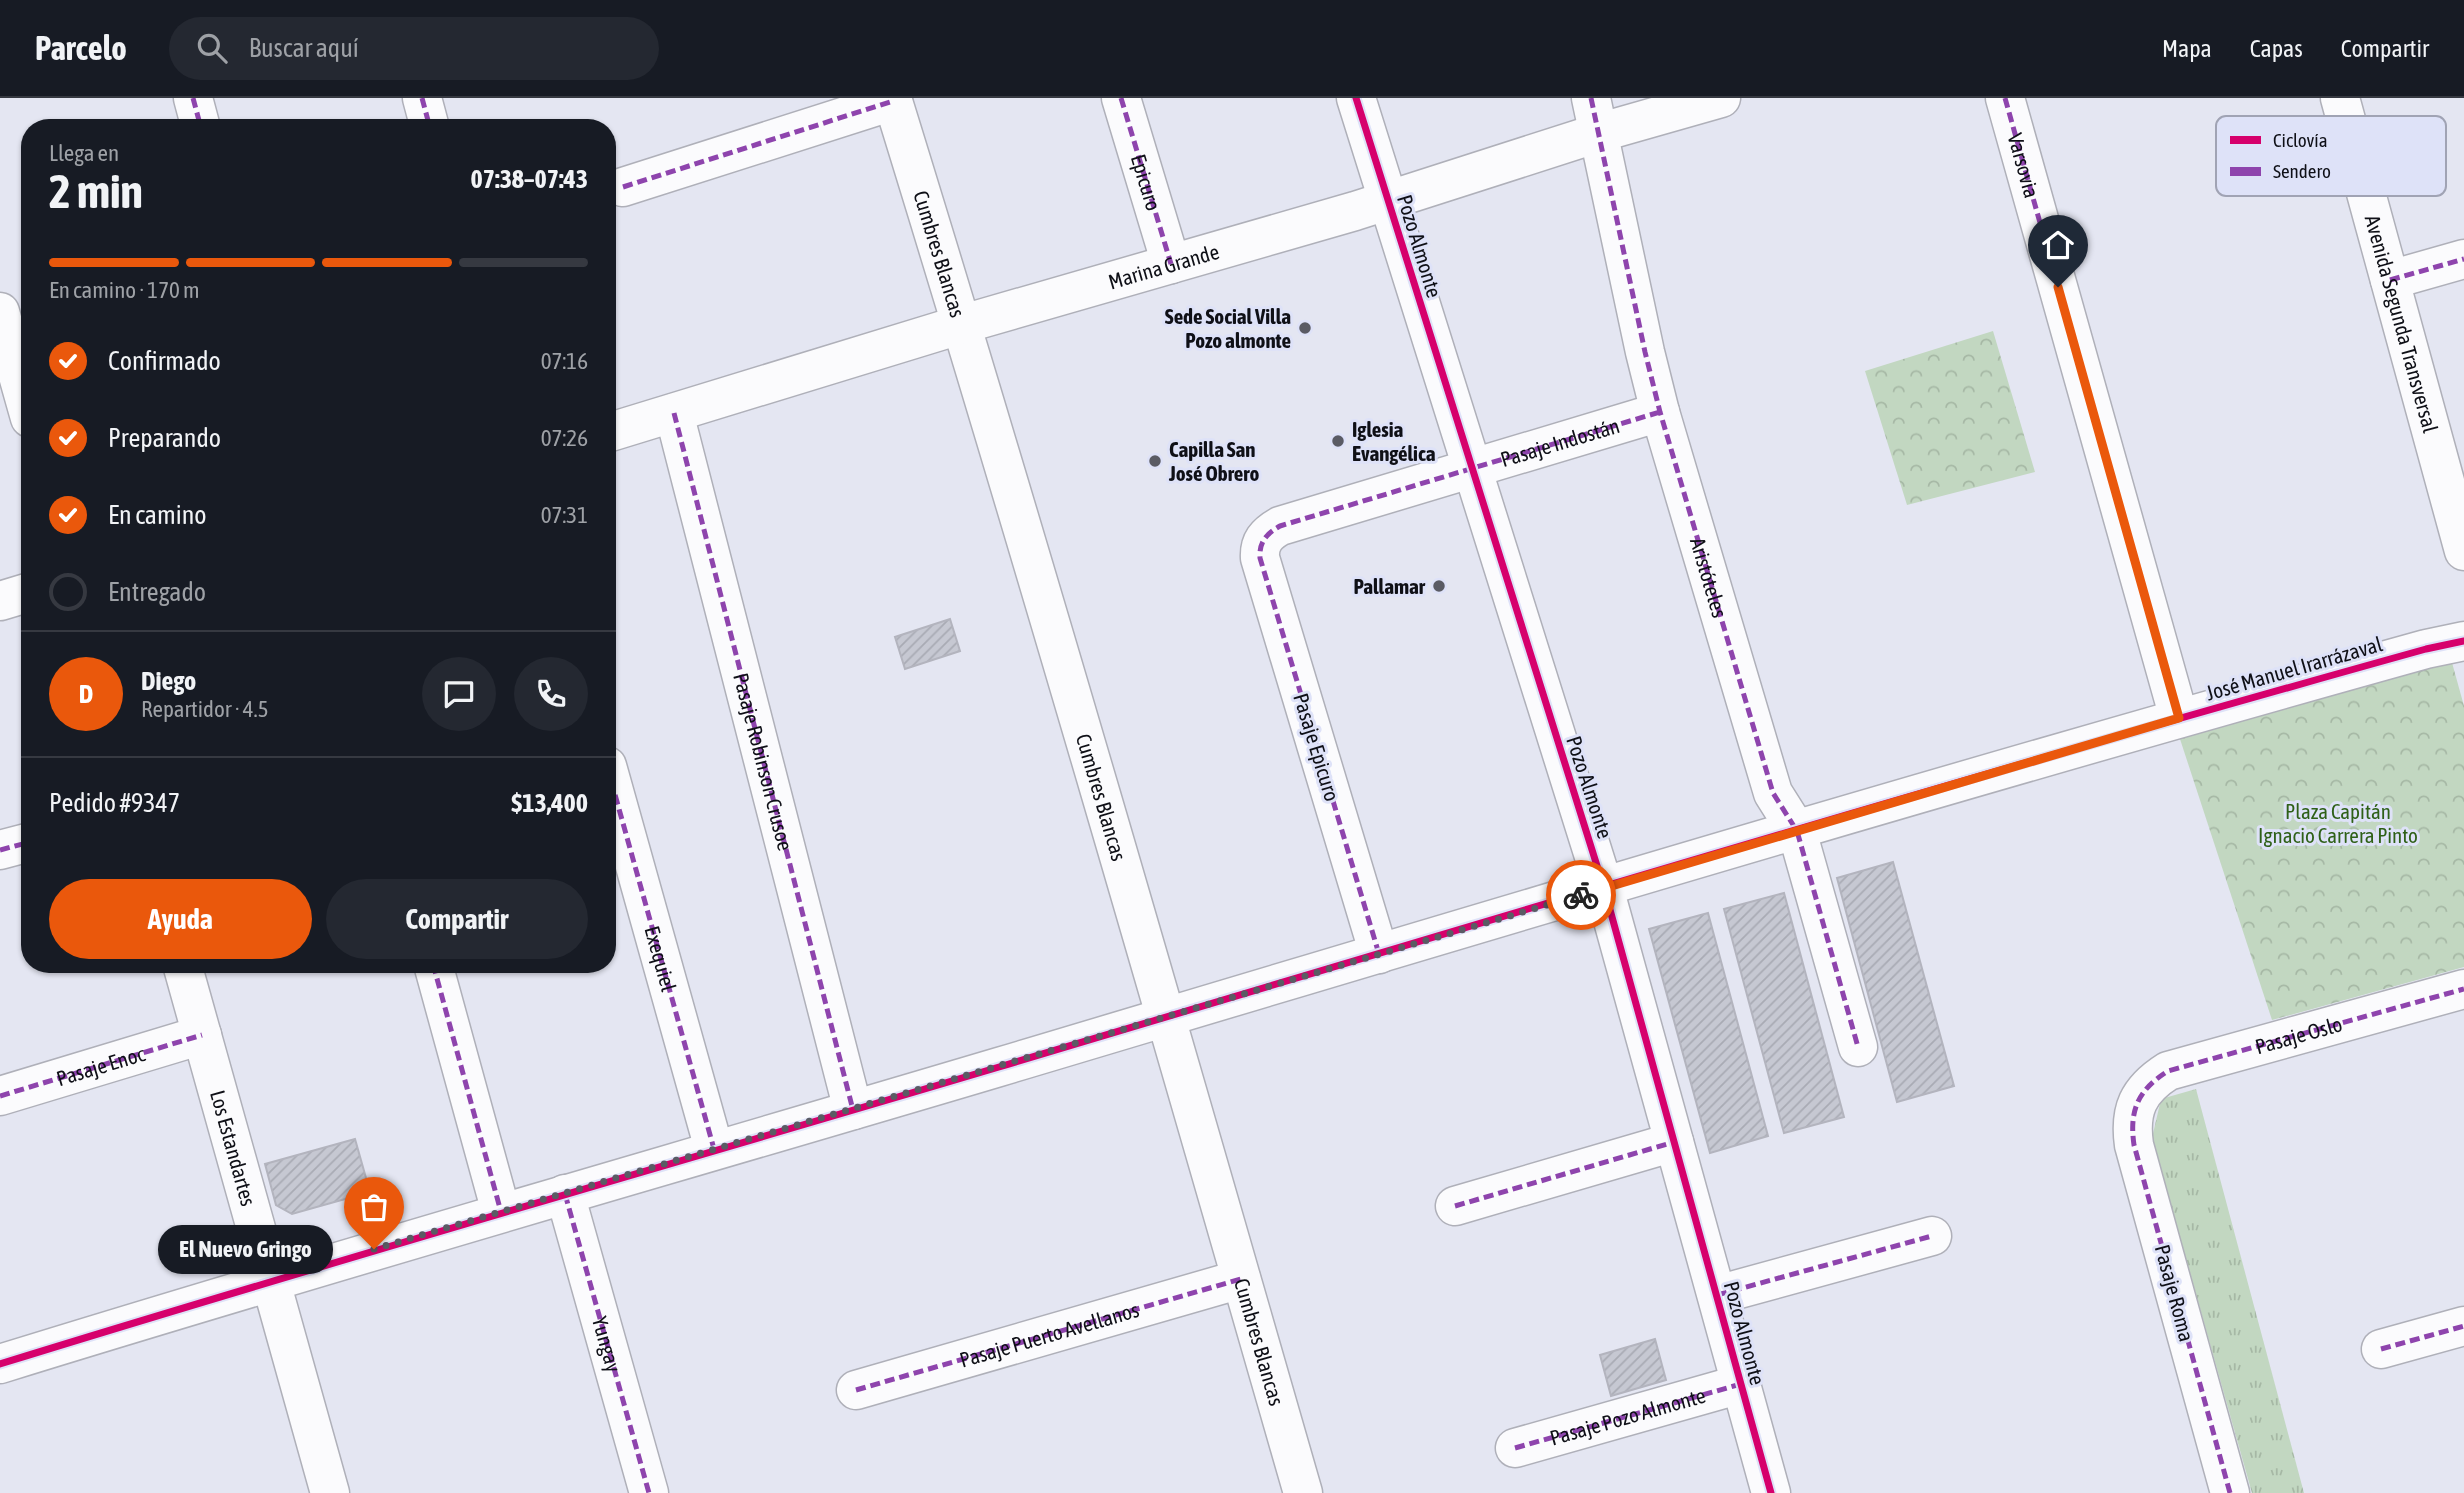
<!DOCTYPE html>
<html lang="es">
<meta charset="utf-8">
<style>
body{margin:0;font-family:"Asap Condensed",sans-serif;background:#242831;color:#f1f3f6;height:100vh;display:flex;flex-direction:column;font-size:26px;white-space:nowrap}
*{box-sizing:border-box;margin:0}
p{font-size:23px;color:#9ea1a6}
.icon{flex:none;width:38px;height:38px;fill:none;stroke:currentColor;stroke-width:2;stroke-linecap:round;stroke-linejoin:round}
.map{position:relative;flex:1;overflow:hidden}
.panel{position:absolute;left:21px;top:21px;width:595px;height:854px;display:flex;flex-direction:column;background:#171b24;border-radius:28px;box-shadow:0 2px 5px #0004}
.panel>*{flex:none}
.pin{position:absolute;display:grid;place-items:center;width:60px;height:60px;color:#fff;margin:-72px -30px;border-radius:50% 50% 50% 0;rotate:-45deg;box-shadow:0 0 7px #0007}
.pin .icon{rotate:45deg}
.courier{position:absolute;display:grid;place-items:center;width:70px;height:70px;margin:-35px;border:5px solid #ea580c;border-radius:50%;background:#fff;color:#222;box-shadow:0 2px 9px #0007}
.bubble{position:absolute;height:49px;border-radius:24px;background:#171b24;box-shadow:0 2px 5px #0004;font-size:23px;font-weight:700;line-height:49px;text-align:center}
.overview em{font-style:normal;font-weight:700}
.overview div{display:flex;flex-direction:column-reverse}
.overview{display:flex;align-items:center;justify-content:space-between;height:119px;padding:0 28px}
h1{font-size:46px;font-weight:700;line-height:52px}
.bar{display:grid;grid-template-columns:repeat(4,1fr);gap:10px 7px;align-content:center;height:84px;padding:0 28px}
.bar i{height:9px;border-radius:5px;background:#363941}
.bar .on{background:#ea580c}
.bar p{grid-column:span 4}
.line{display:flex;align-items:center;gap:18px;padding:0 28px;border-top:2px solid #363941}
.line div{flex:1}
.round{display:grid;place-items:center;flex:none;width:74px;height:74px;border-radius:37px;background:#242831}
ol{padding:0 28px;list-style:none}
li{display:flex;align-items:center;gap:21px;height:77px}
li p{margin-inline-start:auto}
li .icon{padding:7px;border-radius:50%;background:#ea580c;color:#fff;stroke-width:4}
li:last-child{color:#9ea1a6}
li i{width:38px;height:38px;border:4px solid #363941;border-radius:50%}
.primary-button{display:flex;gap:14px;margin-top:auto;padding:14px 28px}
.primary-button a{flex:1;height:80px;border-radius:42px;background:#ea580c;color:#fff;font-size:28px;font-weight:700;line-height:80px;text-align:center}
.primary-button a+a{background:#242831;color:#f1f3f6}
header{display:flex;align-items:center;gap:42px;box-sizing:border-box;height:98px;padding:0 35px;background:#171b24;border-bottom:2px solid #363941}
header strong{font-size:33px}
nav{display:flex;gap:38px;margin-inline-start:auto;font-size:24px}
.search{width:490px;height:63px;background:#242831;display:flex;align-items:center;gap:18px;box-sizing:border-box;padding:0 24px;border-radius:38px;color:#9ea1a6;font-size:26px}
.map>svg:first-child{display:block}
.grass{fill:url(#grass-tufts)}
.park{fill:url(#park-crowns)}
.building{fill:url(#building-hatch);stroke:#b3b4be;stroke-width:2}
.lines{fill:none;stroke-linecap:round;stroke-linejoin:round}
.street-casing{stroke:#afb0b9;stroke-width:41}
.secondary-casing{stroke:#afb0b9;stroke-width:41}
.street{stroke:#fbfbfd;stroke-width:38}
.secondary{stroke:#fbfbfd;stroke-width:38}
.quiet{stroke:#8e44ad;stroke-width:5;stroke-dasharray:10 5;stroke-linecap:butt}
.cycleway-casing{stroke:#dee2f8;stroke-width:11}
.cycleway{stroke:#d6006c;stroke-width:7}
.done{stroke:#5a5b64;stroke-width:7;stroke-dasharray:0 12.6}
.route{stroke:#ea580c;stroke-width:9}
.poi-dot{fill:#5a5b64;stroke:#dee2f8;stroke-width:2.5}
.labels{text-anchor:middle;dominant-baseline:central;stroke-width:6;stroke-linejoin:round;paint-order:stroke}
.street-label{font-size:21px;fill:#0f1017;stroke:#dee2f8}
.poi-label{font-size:21px;font-weight:bold;fill:#0f1017;stroke:#dee2f8;text-anchor:end}
.park-label{font-size:21px;fill:#2e6017;stroke:#dee2f8}
.key{fill:#dee2f8;stroke:#a0a3b4;stroke-width:2}
.key-label{font-size:19px;fill:#0f1017}
</style>
<header>
<strong>Parcelo</strong>
<div class="search"><svg class="icon" aria-label="search" viewBox="0 0 24 24"><circle cx="10" cy="10" r="6"/><path d="M15 15l6 6"/></svg>Buscar aquí</div>
<nav><a>Mapa</a><a>Capas</a><a>Compartir</a></nav>
</header>
<div class="map">
<svg width="2464" height="1395" viewBox="0 0 2464 1395">
<defs>
<pattern id="grass-tufts" width="24" height="20" patternUnits="userSpaceOnUse" patternTransform="scale(1.75)"><rect width="24" height="20" fill="#c2d7c1"/><path d="M3 7l-1-3M5 7V3M7 7l1-3M15 17l-1-3M17 17v-4M19 17l1-3" fill="none" stroke="#a6b8a5"/></pattern>
<pattern id="park-crowns" width="20" height="18" patternUnits="userSpaceOnUse" patternTransform="scale(1.75)"><rect width="20" height="18" fill="#c2d7c1"/><path d="M2 6a3 3 0 1 1 6 0M12 15a3 3 0 1 1 6 0" fill="none" stroke="#a6b8a5"/></pattern>
<pattern id="building-hatch" width="6" height="6" patternUnits="userSpaceOnUse" patternTransform="scale(1.75)"><rect width="6" height="6" fill="#c6c8d2"/><path d="M-1 1l2-2M0 6l6-6M5 7l2-2" fill="none" stroke="#a9abb4"/></pattern>
</defs>
<rect width="100%" height="100%" fill="#e4e6f2"/>
<path class="grass" d="M2196 991 2304 1395H2252L2152 1040 2161 1001Z"/>
<g class="park">
<path d="M1993 233 2035 374 1907 407 1865 273Z"/>
<path d="M2451 561 2464 608V869L2272 922 2179 638Z"/>
</g>
<g class="building">
<path d="M950 521 960 553 905 571 895 539Z"/>
<path d="M1893 764 1954 988 1897 1004 1837 780Z"/>
<path d="M1784 795 1844 1019 1784 1035 1724 811Z"/>
<path d="M1708 815 1768 1038 1710 1055 1649 831Z"/>
<path d="M355 1041 370 1094 292 1116 276 1107 265 1066Z"/>
<path d="M1655 1241 1666 1282 1611 1298 1600 1257Z"/>
</g>
<g class="lines">
<defs>
<g id="street">
<path d="M193 0 201 30"/>
<path d="M422 0 430 30"/>
<path id="s1" d="M892 0C1035 463 1169 929 1303 1395"/>
<path d="M1121 0 1171 166"/>
<path d="M1356 0 1604 790 1771 1395"/>
<path d="M1591 0 1645 254 1660 314 1773 695 1797 733 1858 949"/>
<path d="M2005 0 2179 620"/>
<path d="M623 89 893 3"/>
<path d="M2390 182 2464 161"/>
<path d="M0 214 30 320"/>
<path d="M674 315 853 1012"/>
<path id="s2" d="M607 335 963 226 1355 113 1598 35 1721 0"/>
<path d="M0 503 30 494"/>
<path d="M607 668 714 1051"/>
<path d="M0 752 30 744"/>
<path id="s3" d="M1379 856 1260 460C1259 444 1266 436 1280 428L1660 314"/>
<path id="s4" d="M182 866 330 1395"/>
<path d="M433 866 501 1114"/>
<path d="M0 998 202 937"/>
<path d="M565 1096 649 1395"/>
<path d="M1455 1108 1674 1044"/>
<path d="M1717 1197 1932 1138"/>
<path d="M2381 1251 2464 1228"/>
<path d="M0 1266C332 1163 666 1068 999 969 1474 827 1948 684 2426 551L2464 543"/>
<path d="M856 1292 1241 1181"/>
<path id="s5" d="M1515 1350 1741 1286"/>
<path id="s6" d="M2230 1395 2134 1047C2129 1012 2138 992 2168 973L2464 891"/>
</g>
<g id="secondary">
<path id="s7" d="M2340 0 2464 453"/>
</g>
</defs>
<use href="#street" class="street-casing"/>
<use href="#secondary" class="secondary-casing"/>
<use href="#street" class="street"/>
<use href="#secondary" class="secondary"/>
<g class="quiet">
<path d="M193 0 201 30"/>
<path d="M422 0 430 30"/>
<path id="s8" d="M1121 0 1171 166"/>
<path id="s9" d="M1591 0 1645 254 1660 314 1773 695 1797 733 1858 949"/>
<path id="s10" d="M2005 0 2179 620"/>
<path d="M623 89 893 3"/>
<path d="M2390 182 2464 161"/>
<path id="s11" d="M674 315 853 1012"/>
<path id="s12" d="M607 668 714 1051"/>
<path d="M0 752 30 744"/>
<path d="M1379 856 1260 460C1259 444 1266 436 1280 428L1660 314"/>
<path d="M433 866 501 1114"/>
<path id="s13" d="M0 998 202 937"/>
<path id="s14" d="M565 1096 649 1395"/>
<path d="M1455 1108 1674 1044"/>
<path d="M1717 1197 1932 1138"/>
<path d="M2381 1251 2464 1228"/>
<path id="s15" d="M856 1292 1241 1181"/>
<path d="M1515 1350 1741 1286"/>
<path d="M2230 1395 2134 1047C2129 1012 2138 992 2168 973L2464 891"/>
</g>
<defs>
<g id="cycleway">
<path d="M1356 0 1604 790 1771 1395"/>
<path d="M0 1266C332 1163 666 1068 999 969 1474 827 1948 684 2426 551L2464 543"/>
</g>
</defs>
<use href="#cycleway" class="cycleway-casing"/>
<use href="#cycleway" class="cycleway"/>
</g>
<g class="lines">
<path class="done" d="M374 1151 1581 797"/>
<path class="route" d="M1581 797 2179 620 2058 189"/>
</g>
<g class="poi-dot">
<circle cx="1305" cy="230" r="7"/>
<circle cx="1338" cy="343" r="7"/>
<circle cx="1155" cy="363" r="7"/>
<circle cx="1439" cy="488" r="7"/>
</g>
<g class="labels">
<g class="street-label">
<text stroke="none"><textPath href="#s10" startOffset="70">Varsovia</textPath></text>
<text stroke="none"><textPath href="#s8" startOffset="88">Epicuro</textPath></text>
<text transform="translate(1420 148) rotate(73)">Pozo Almonte</text>
<text stroke="none"><textPath href="#s1" startOffset="163">Cumbres Blancas</textPath></text>
<text stroke="none"><textPath href="#s2" startOffset="581">Marina Grande</textPath></text>
<text stroke="none"><textPath href="#s7" startOffset="234">Avenida Segunda Transversal</textPath></text>
<text stroke="none"><textPath href="#s3" startOffset="746">Pasaje Indostán</textPath></text>
<text stroke="none"><textPath href="#s9" startOffset="494">Aristóteles</textPath></text>
<text transform="translate(2294 570) rotate(-16)">José Manuel Irarrázaval</text>
<text transform="translate(1317 649) rotate(73)">Pasaje Epicuro</text>
<text stroke="none"><textPath href="#s11" startOffset="360">Pasaje Robinson Crusoe</textPath></text>
<text transform="translate(1590 689) rotate(72)">Pozo Almonte</text>
<text stroke="none"><textPath href="#s1" startOffset="730">Cumbres Blancas</textPath></text>
<text stroke="none"><textPath href="#s12" startOffset="200">Exequiel</textPath></text>
<text stroke="none"><textPath href="#s6" startOffset="584">Pasaje Oslo</textPath></text>
<text stroke="none"><textPath href="#s13" startOffset="105">Pasaje Enoc</textPath></text>
<text stroke="none"><textPath href="#s4" startOffset="191">Los Estandartes</textPath></text>
<text transform="translate(2175 1195) rotate(75)">Pasaje Roma</text>
<text transform="translate(1745 1235) rotate(75)">Pozo Almonte</text>
<text stroke="none"><textPath href="#s15" startOffset="201">Pasaje Puerto Avellanos</textPath></text>
<text stroke="none"><textPath href="#s1" startOffset="1297">Cumbres Blancas</textPath></text>
<text stroke="none"><textPath href="#s14" startOffset="156">Yungay</textPath></text>
<text stroke="none"><textPath href="#s5" startOffset="117">Pasaje Pozo Almonte</textPath></text>
</g>
<g class="poi-label">
<text x="1291" y="218">Sede Social Villa<tspan x="1291" dy="24">Pozo almonte</tspan></text>
<text x="1352" y="331" text-anchor="start">Iglesia<tspan x="1352" dy="24">Evangélica</tspan></text>
<text x="1169" y="351" text-anchor="start">Capilla San<tspan x="1169" dy="24">José Obrero</tspan></text>
<text x="1425" y="488">Pallamar</text>
</g>
<g class="park-label">
<text x="2338" y="713">Plaza Capitán<tspan x="2338" dy="24">Ignacio Carrera Pinto</tspan></text>
</g>
</g>
<rect x="2216" y="18" width="230" height="80" rx="10" class="key"/>
<rect x="2230" y="38" width="31" height="8" fill="#d6006c"/>
<rect x="2230" y="69" width="31" height="9" fill="#8e44ad"/>
<g class="key-label">
<text x="2273" y="49">Ciclovía</text>
<text x="2273" y="80">Sendero</text>
</g>
</svg>
<div class="pin" style="left:374px;top:1151px;background:#ea580c"><svg class="icon" aria-label="bag" viewBox="0 0 24 24"><path d="M5 8h14l-1 12H6zM9 8a3 3 0 0 1 6 0"/></svg></div>
<div class="pin" style="left:2058px;top:189px;background:#1f2937"><svg class="icon" aria-label="home" viewBox="0 0 24 24"><path d="M3 11l9-7 9 7M6 9v11h12V9"/></svg></div>
<div class="courier" style="left:1581px;top:797px"><svg class="icon" aria-label="bike" viewBox="0 0 24 24"><circle cx="6" cy="16" r="4"/><circle cx="18" cy="16" r="4"/><path d="M6 16l4-8h5l3 8M10 8l3 8H6M13 5h3"/></svg></div>
<div class="bubble" style="left:158px;top:1127px;width:175px">El Nuevo Gringo</div>
<section class="panel">
<div class="overview"><div><h1>2 min</h1><p>Llega en</p></div><em>07:38–07:43</em></div>
<div class="bar"><i class="on"></i><i class="on"></i><i class="on"></i><i></i><p>En camino · 170 m</p></div>
<ol>
<li><svg class="icon" aria-label="check" viewBox="0 0 24 24"><path d="M5 12l5 5 9-10"/></svg>Confirmado<p>07:16</p></li>
<li><svg class="icon" aria-label="check" viewBox="0 0 24 24"><path d="M5 12l5 5 9-10"/></svg>Preparando<p>07:26</p></li>
<li><svg class="icon" aria-label="check" viewBox="0 0 24 24"><path d="M5 12l5 5 9-10"/></svg>En camino<p>07:31</p></li>
<li><i></i>Entregado</li>
</ol>
<div class="line" style="height:126px"><b class="round" style="background:#ea580c;color:#fff">D</b><div><b>Diego</b><p>Repartidor · 4.5</p></div><a class="round"><svg class="icon" aria-label="chat" viewBox="0 0 24 24"><path d="M4 5h16v11H9l-5 4z"/></svg></a><a class="round"><svg class="icon" aria-label="phone" viewBox="0 0 24 24"><path d="M5 4h4l2 5-3 2q2 4 5 5l2-3 5 2v4C11 20 4 13 5 4z"/></svg></a></div>
<div class="line" style="height:91px"><div>Pedido #9347</div><b>$13,400</b></div>
<div class="primary-button"><a>Ayuda</a><a>Compartir</a></div>
</section>
</div>
